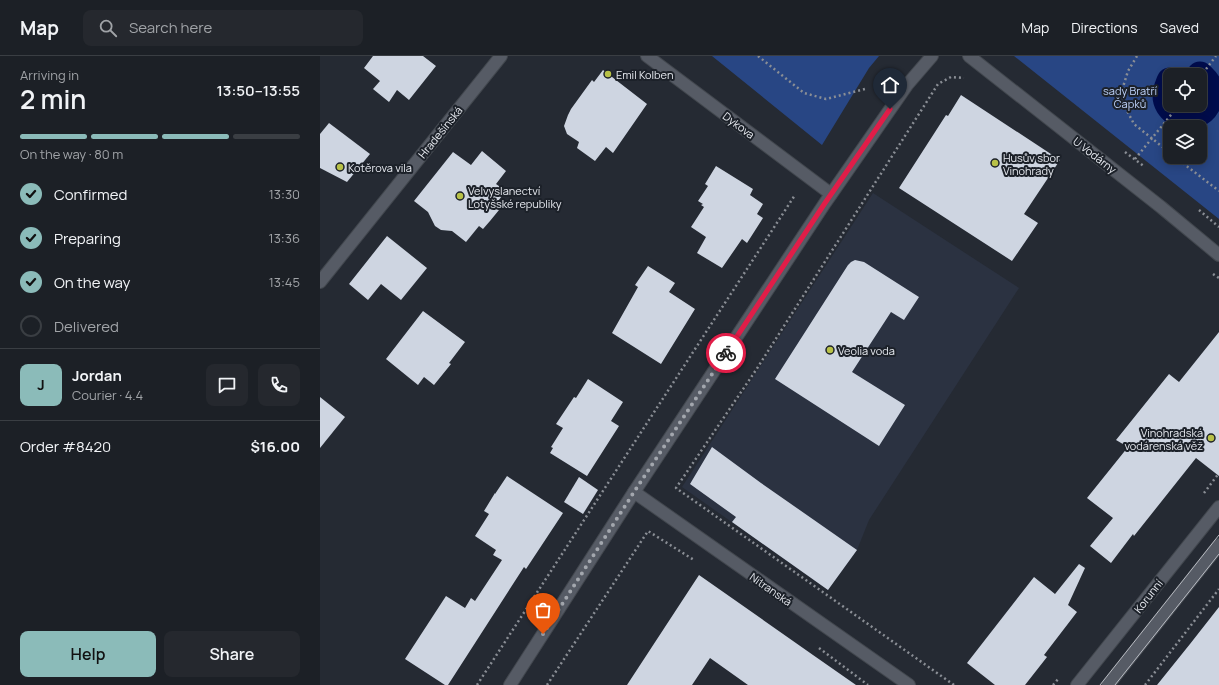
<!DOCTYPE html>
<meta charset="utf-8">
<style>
body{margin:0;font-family:Manrope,sans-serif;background:#25282e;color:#f1f3f6;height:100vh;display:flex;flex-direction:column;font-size:15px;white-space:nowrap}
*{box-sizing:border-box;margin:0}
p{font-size:13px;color:#a0a3a7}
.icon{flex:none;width:22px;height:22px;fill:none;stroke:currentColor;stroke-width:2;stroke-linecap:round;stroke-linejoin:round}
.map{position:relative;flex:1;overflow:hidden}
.panel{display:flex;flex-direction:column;background:#1c2026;width:320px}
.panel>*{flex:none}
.buttons{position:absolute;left:843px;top:12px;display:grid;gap:8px}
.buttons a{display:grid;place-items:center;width:44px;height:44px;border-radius:8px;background:#1c2026;box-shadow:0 2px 10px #0003,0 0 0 1px #3a3e43;font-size:20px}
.pin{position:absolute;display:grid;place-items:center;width:34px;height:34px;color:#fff;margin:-41px -17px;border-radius:50% 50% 50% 0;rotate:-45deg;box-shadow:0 0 4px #0007}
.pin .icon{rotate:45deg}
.courier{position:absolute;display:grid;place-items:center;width:40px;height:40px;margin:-20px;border:3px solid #e11d48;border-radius:50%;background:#fff;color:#222;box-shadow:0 1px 5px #0007}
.overview em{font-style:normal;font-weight:600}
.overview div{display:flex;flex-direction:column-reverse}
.overview{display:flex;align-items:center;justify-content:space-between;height:68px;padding:0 20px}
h1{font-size:26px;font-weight:600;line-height:30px}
.bar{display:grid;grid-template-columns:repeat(4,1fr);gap:6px 4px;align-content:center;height:48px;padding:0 20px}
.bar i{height:5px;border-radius:3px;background:#3a3e43}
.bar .active{background:#8bbbb9}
.bar p{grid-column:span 4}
.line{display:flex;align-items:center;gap:10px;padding:0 20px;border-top:1px solid #3a3e43}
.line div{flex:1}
.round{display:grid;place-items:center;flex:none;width:42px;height:42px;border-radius:8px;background:#25282e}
ol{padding:0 20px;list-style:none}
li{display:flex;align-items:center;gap:12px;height:44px}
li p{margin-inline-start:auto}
li .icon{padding:4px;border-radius:50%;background:#8bbbb9;color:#111;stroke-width:4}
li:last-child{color:#a0a3a7}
li i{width:22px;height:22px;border:2px solid #3a3e43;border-radius:50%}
.button{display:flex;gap:8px;margin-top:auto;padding:8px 20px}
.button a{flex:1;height:46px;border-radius:8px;background:#8bbbb9;color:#111;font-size:16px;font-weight:600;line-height:46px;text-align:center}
.button a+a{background:#25282e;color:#f1f3f6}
header{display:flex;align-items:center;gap:24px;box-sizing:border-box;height:56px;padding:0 20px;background:#1c2026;border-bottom:1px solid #3a3e43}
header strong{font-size:19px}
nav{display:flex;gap:22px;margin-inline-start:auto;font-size:14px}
.search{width:280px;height:36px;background:#25282e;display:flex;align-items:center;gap:10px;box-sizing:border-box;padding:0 14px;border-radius:8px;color:#a0a3a7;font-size:15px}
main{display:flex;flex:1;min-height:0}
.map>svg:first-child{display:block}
.built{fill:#2b3241}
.green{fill:#284684;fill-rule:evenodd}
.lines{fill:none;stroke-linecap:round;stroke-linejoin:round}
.canal{stroke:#000c4c;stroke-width:27}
.building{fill:#ced5e1}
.street-casing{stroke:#42474e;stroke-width:14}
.secondary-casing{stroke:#42474e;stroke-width:14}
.path{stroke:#8a8e95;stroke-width:2.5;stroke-dasharray:2 3;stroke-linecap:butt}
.street{stroke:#565b65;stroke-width:12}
.secondary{stroke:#565b65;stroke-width:12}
.tram{stroke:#b8bbc2;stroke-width:1}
.done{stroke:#a3a7ae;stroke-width:4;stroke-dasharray:0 7.2}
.route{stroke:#e11d48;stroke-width:5}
.poi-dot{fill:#b8c147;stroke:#1c2129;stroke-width:1.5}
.labels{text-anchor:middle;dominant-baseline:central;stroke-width:4;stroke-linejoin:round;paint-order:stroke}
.poi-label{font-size:11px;fill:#e7eaf0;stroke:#1c2129;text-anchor:start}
.park-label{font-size:11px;fill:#bdd2f9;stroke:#1c2129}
.street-label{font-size:11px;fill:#e7eaf0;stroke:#1c2129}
</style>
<header>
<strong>Map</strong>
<div class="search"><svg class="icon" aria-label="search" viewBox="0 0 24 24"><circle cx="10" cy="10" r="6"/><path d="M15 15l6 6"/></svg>Search here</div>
<nav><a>Map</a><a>Directions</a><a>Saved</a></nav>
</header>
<main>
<section class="panel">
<div class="overview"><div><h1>2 min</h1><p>Arriving in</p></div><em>13:50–13:55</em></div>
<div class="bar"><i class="active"></i><i class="active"></i><i class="active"></i><i></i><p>On the way · 80 m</p></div>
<ol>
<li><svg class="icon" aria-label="check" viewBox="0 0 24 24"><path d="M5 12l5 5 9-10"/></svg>Confirmed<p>13:30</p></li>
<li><svg class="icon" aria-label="check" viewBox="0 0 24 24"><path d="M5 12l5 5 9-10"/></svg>Preparing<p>13:36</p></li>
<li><svg class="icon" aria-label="check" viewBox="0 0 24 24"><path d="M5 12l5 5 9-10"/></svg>On the way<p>13:45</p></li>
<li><i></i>Delivered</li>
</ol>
<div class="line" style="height:72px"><b class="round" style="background:#8bbbb9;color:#111">J</b><div><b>Jordan</b><p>Courier · 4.4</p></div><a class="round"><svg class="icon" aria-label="chat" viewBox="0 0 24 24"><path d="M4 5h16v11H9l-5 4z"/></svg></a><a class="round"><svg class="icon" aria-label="phone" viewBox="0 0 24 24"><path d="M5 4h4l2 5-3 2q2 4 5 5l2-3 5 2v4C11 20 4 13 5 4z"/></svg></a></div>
<div class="line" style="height:52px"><div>Order #8420</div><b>$16.00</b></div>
<div class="button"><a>Help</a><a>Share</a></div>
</section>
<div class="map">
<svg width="899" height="629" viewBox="0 0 899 629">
<rect width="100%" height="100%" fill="#252a33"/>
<path class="built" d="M553 137 699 232 549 464 537 494 508 534 362 431Z"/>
<g class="green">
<path d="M392 0H559L549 12 502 89Z"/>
<path d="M694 0H899V163ZM850 19H880V49H850ZM850 71H880V101H850Z"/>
</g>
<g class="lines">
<path class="canal" d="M850 25C848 30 846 34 846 40 846 53 862 64 875 59 886 55 893 42 889 31 888 26 884 23 880 19"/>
</g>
<g class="building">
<path d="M53 0H103L116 10 89 44 77 34 69 46 53 33 60 25 44 12Z"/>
<path d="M283 14 327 48 293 97 286 91 275 105 257 92 259 86 247 78 244 70 248 59 251 53 272 24 274 26Z"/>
<path d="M641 39 740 104 704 158 718 167 692 205 579 132 626 59 628 60Z"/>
<path d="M9 67 50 98 27 126 0 112V78Z"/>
<path d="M162 95 186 115 176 128 186 135 174 150 179 154 170 165 163 173 159 170 146 186 132 175 121 174 115 170 108 156 94 145 133 96 151 109Z"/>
<path d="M396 110 433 133 430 139 443 148 437 158 443 162 427 187 422 183 402 212 377 197 386 181 371 171 384 151 381 149 383 148 378 145 388 130 385 128Z"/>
<path d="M67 180 107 212 81 244 61 228 48 244 29 228Z"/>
<path d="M535 204 544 206 599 241 584 264 571 256 532 316 585 349 559 390 455 323 528 209 531 206Z"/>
<path d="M328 210 355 227 349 236 375 253 341 308 292 277 318 231 315 229Z"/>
<path d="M103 255 145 286 129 307 131 308 114 329 104 321 98 329 66 303Z"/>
<path d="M899 276V420L876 402 814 480 813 478 791 507 770 490 793 462 767 442 808 391 796 384 849 318 859 326Z"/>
<path d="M268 323 303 346 291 365 299 370 267 420 230 397 233 392 231 391 243 372 236 368 254 341 256 342Z"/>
<path d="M0 341 25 361 0 392Z"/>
<path d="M392 391 441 427 537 494 508 534 412 466 416 461 370 428Z"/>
<path d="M187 420 243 457 206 513 204 511 128 629H125L85 603 126 540 145 552 151 542 155 545 182 504 173 499 176 494 155 480 169 458 164 455 175 437V438Z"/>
<path d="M259 421 278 434 263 458 244 446Z"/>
<path d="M759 508 765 512 748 549 757 556 724 599 727 601 705 629H675L647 607 714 521 735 538Z"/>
<path d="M379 519 493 599 536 629H428L390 602 372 629H307Z"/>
<path d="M899 551V629H837L870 588Z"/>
</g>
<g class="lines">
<defs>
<g id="street">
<path d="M327 0 511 138"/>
<path d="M649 0 841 151 899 199"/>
<path d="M0 226 181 0"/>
<path d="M314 436 589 629"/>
<path d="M190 629 314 436 505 147 587 29 612 0"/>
</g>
<g id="secondary">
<path d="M757 629 899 451"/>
<path d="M788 629 899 489"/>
</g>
</defs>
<use href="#street" class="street-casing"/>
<use href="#secondary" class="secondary-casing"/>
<g class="path">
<path d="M438 0 484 37 506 43 545 33"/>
<path d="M817 0 808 15 803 31V47L814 68 850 97"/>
<path d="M880 21 896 0"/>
<path d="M864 49H872"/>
<path d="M805 96 825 111"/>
<path d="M855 101 899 135"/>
<path d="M815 103 859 49"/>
<path d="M879 154 899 171"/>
<path d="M893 218 899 222"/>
<path d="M884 437 899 417"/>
<path d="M499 592 548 629"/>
<path d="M157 629 475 139"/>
<path d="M227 629 328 475 374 504"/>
<path d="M634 629 356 432 436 314 618 28 631 21 644 22"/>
<path d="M733 629 739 622"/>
<path d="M825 629 899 533"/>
</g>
<use href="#street" class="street"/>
<use href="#secondary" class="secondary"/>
<g class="tram">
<path d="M780 629 899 479"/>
<path d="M795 629 899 498"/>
</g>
</g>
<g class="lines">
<path class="done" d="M223 578 314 436 406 297"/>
<path class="route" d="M406 297 505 147 570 53"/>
</g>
<g class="poi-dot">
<circle cx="288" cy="18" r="4"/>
<circle cx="675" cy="107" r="4"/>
<circle cx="20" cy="111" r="4"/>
<circle cx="140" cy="140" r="4"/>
<circle cx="510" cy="294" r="4"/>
<circle cx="891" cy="382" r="4"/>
</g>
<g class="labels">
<g class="poi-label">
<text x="296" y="18">Emil Kolben</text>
<text x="683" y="101">Husův sbor<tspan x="683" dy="13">Vinohrady</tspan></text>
<text x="28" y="111">Kotěrova vila</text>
<text x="148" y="134">Velvyslanectví<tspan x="148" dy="13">Lotyšské republiky</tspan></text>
<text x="518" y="294">Veolia voda</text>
<text x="883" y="376" text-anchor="end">Vinohradská<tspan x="883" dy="13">vodárenská věž</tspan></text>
</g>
<g class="park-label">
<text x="810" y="34">sady Bratří<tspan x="810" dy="13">Čapků</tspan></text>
</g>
<g class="street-label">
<text transform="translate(419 69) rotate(37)">Dykova</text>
<text transform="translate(120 76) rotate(-51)">Hradešínská</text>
<text transform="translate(775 99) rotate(38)">U Vodárny</text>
<text transform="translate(451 533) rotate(35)">Nitranská</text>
<text transform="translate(828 540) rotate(-52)">Korunní</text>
</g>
</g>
</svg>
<div class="buttons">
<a><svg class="icon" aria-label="locate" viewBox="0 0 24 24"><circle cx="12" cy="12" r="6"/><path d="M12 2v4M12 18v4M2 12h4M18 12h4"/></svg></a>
<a><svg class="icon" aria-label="layers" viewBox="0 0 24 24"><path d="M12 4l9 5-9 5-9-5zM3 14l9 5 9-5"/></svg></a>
</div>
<div class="pin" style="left:223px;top:578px;background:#ea580c"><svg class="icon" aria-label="bag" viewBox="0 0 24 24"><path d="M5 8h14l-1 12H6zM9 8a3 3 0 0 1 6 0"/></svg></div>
<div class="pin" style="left:570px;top:53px;background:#1f2937"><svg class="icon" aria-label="home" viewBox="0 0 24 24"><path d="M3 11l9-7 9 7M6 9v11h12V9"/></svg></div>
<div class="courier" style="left:406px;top:297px"><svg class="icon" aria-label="bike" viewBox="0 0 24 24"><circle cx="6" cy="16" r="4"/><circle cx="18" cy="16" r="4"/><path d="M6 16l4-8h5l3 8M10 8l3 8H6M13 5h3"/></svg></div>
</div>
</main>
